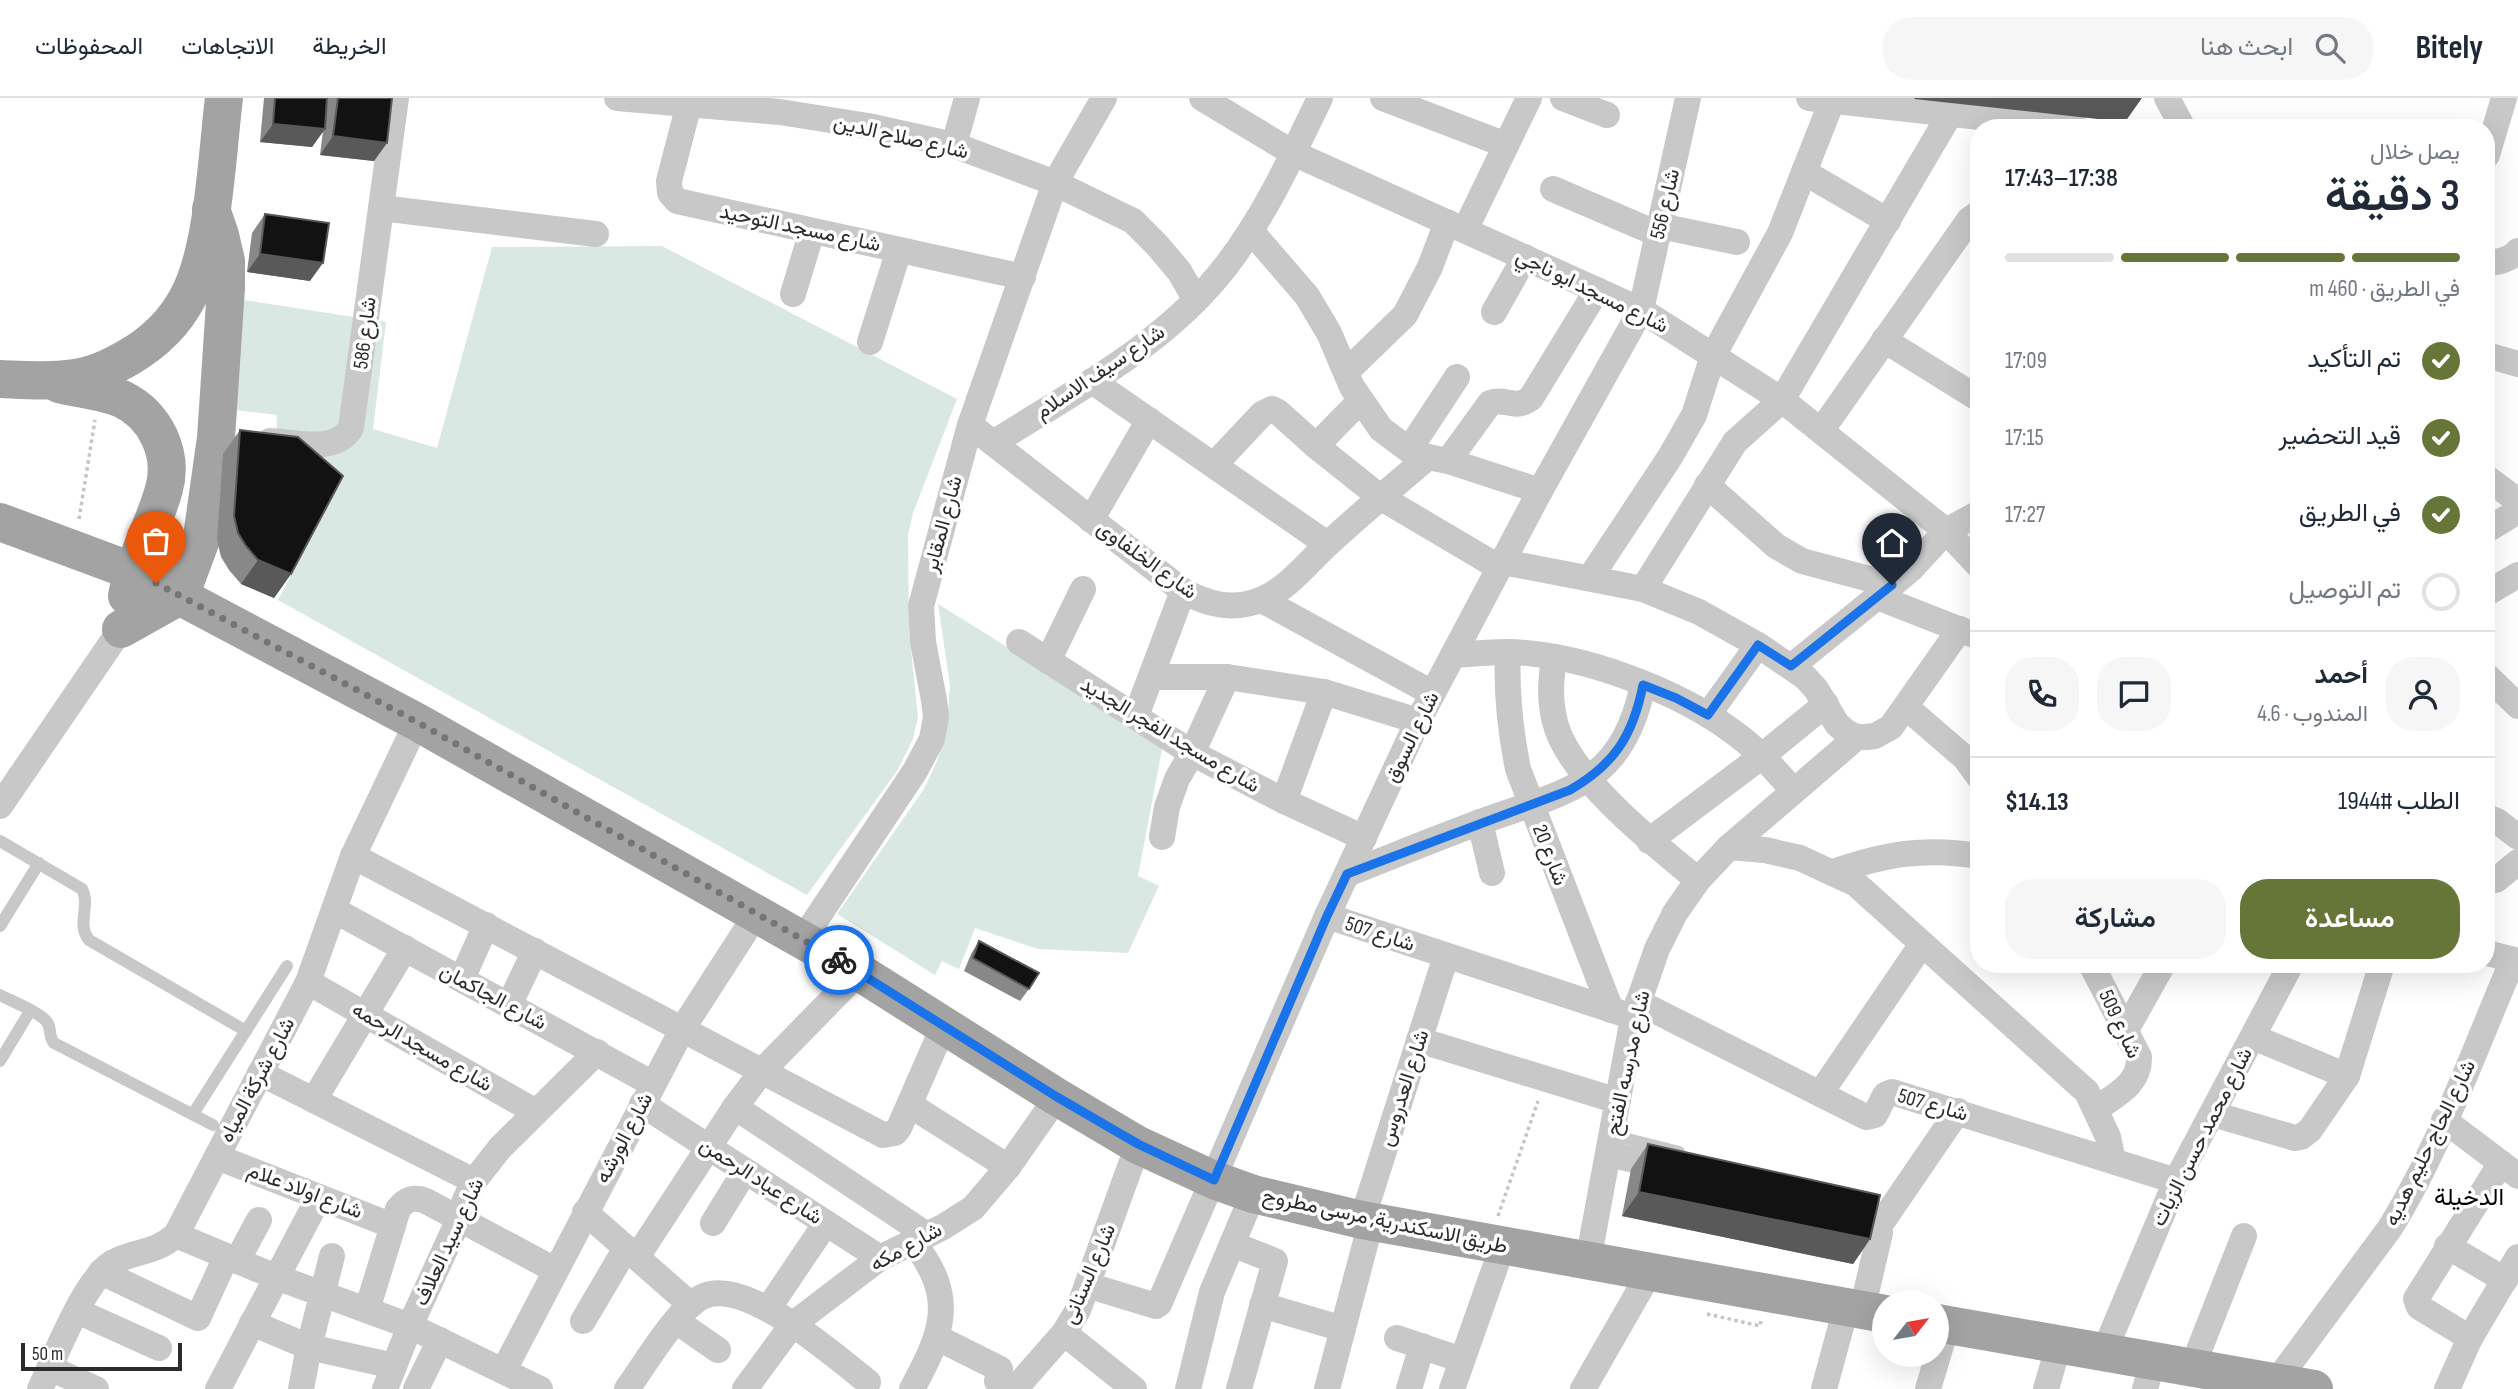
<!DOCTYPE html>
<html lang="ar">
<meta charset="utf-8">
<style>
body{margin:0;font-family:"Sofia Sans Condensed",Vazirmatn,sans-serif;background:#f6f6f7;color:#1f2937;direction:rtl;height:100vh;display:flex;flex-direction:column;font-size:26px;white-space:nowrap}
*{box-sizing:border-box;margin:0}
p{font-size:23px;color:#747a83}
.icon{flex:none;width:38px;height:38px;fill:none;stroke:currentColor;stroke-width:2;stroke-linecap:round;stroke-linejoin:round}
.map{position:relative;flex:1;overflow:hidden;direction:ltr}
.panel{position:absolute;left:1970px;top:21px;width:525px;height:854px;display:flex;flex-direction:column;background:#fff;border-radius:28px;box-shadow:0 7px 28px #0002;direction:rtl}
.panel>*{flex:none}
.needle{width:46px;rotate:59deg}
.tools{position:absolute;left:1872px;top:1192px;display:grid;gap:14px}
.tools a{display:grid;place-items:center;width:77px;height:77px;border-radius:50%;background:#fff;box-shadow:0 7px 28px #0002;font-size:35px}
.scale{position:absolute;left:21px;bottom:18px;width:161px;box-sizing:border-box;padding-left:7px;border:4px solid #2b2b2b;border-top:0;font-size:19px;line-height:24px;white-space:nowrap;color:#2b2b2b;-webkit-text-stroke:5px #fff;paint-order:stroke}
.pin{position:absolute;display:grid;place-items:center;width:60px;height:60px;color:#fff;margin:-72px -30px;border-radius:50% 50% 50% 0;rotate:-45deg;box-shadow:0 0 7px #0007}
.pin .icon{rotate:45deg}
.courier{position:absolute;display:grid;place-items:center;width:70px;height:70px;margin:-35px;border:5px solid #1a73e8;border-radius:50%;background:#fff;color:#222;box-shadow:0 2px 9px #0007}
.headline em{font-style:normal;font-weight:600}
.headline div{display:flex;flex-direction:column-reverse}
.headline{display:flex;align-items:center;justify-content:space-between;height:119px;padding:0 35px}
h1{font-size:46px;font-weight:600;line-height:52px}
.bar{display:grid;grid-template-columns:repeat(4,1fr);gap:10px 7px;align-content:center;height:84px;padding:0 35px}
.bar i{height:9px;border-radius:5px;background:#e0e1e3}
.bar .current{background:#667639}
.bar p{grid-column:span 4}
.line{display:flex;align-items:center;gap:18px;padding:0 35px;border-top:2px solid #e0e1e3}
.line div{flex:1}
.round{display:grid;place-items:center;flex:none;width:74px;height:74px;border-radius:28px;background:#f6f6f7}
ol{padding:0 35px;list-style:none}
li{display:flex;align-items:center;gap:21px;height:77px}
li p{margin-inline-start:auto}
li .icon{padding:7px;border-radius:50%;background:#667639;color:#fff;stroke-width:4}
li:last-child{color:#747a83}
li i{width:38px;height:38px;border:4px solid #e0e1e3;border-radius:50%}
.cta{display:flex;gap:14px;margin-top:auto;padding:14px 35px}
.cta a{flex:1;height:80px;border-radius:28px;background:#667639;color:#fff;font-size:28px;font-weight:600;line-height:80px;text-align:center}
.cta a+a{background:#f6f6f7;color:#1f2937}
header{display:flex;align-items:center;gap:42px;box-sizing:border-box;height:98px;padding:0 35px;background:#fff;border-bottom:2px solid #e0e1e3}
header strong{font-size:33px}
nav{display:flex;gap:38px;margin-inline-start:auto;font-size:24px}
.search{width:490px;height:63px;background:#f6f6f7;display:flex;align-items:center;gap:18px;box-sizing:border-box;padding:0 24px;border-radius:28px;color:#747a83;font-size:26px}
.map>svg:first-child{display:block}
.green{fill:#dae8e4}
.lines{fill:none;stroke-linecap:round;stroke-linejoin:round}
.path{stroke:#c5c5c5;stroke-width:3.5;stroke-dasharray:3.5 3.5;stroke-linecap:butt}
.service{stroke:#c8c8c8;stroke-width:12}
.minor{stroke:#c8c8c8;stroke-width:26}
.primary{stroke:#a3a3a3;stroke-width:38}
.wall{fill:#888}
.shaded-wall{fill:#595959}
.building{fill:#121212;stroke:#595959;stroke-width:2}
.done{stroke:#757575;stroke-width:7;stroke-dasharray:0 12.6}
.route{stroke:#1a73e8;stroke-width:9}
.labels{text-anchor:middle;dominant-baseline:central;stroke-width:7;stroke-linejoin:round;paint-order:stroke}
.street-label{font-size:21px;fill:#2b2b2b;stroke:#fff}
.quarter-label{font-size:24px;fill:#000;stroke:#fff}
</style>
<header>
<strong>Bitely</strong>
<div class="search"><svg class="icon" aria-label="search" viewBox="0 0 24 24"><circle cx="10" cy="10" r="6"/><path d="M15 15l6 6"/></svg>ابحث هنا</div>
<nav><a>الخريطة</a><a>الاتجاهات</a><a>المحفوظات</a></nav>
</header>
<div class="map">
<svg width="2518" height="1291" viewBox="0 0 2518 1291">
<rect width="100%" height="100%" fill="#fff"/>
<g class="green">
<path d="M662 148 957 301 913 415 908 436 909 533 918 619 913 641 897 673 807 797 278 502 331 400 276 349 277 317 235 312 244 202 386 224 373 331 437 350 492 149Z"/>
<path d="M938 506 1163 646 1138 778 1159 788 1128 855 1038 851 975 830 959 871 942 863 935 877 837 816 924 691 937 663 946 635 950 588Z"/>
</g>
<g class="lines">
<g class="path">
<path d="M79 421 95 322"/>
<path d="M1498 1118 1538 1003"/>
<path d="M1707 1216 1760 1228 1761 1223"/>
</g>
<g class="service">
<path d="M0 743 82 791C91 808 76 826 89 842L246 933"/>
<path d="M0 828 39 765"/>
<path d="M0 897C11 903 40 914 47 924 52 931 48 938 54 945L213 1027"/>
<path d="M0 963 30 913"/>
<path d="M193 1016 287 868"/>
<path d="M1612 1037 1679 1054"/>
</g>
<g class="minor">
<path d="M617 0 780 14 868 28 954 47 1055 85 1133 123 1157 147 1179 173 1196 202"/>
<path d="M1202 0 1293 55 1641 212 1782 302 1946 433 1979 468"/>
<path d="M1383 0 1506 47"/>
<path d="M1563 0 1607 17"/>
<path d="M1809 0 2077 30"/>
<path d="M2167 0 2183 30"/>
<path d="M689 6 669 83 670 95 677 103 1023 179"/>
<path d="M954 47 967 0"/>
<path d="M2487 57 2504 0"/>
<path d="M1804 74 1888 123"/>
<path d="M1553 91 1658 136"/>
<path d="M381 110 596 136"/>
<path d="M1660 128 1737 144"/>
<path d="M1465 132 1529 0"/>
<path d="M1251 133 1307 198 1329 235 1352 289 1381 331 1409 352 1428 359 1448 363 1540 393"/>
<path d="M2487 165C2497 165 2511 161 2518 153"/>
<path d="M793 196 812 133"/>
<path d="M1494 214 1525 159"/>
<path d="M1884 242 1979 301"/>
<path d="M870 244 899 152"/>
<path d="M2487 257 2518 266"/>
<path d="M1346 274 1405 217 1430 169 1447 124"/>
<path d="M1092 283 1327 446"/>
<path d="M970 327 1183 493C1207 506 1232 513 1260 502 1287 492 1309 463 1330 444 1362 415 1395 387 1428 359"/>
<path d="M1821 333 1969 122 1979 115"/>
<path d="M270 343C296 344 335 356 351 330L396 0"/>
<path d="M993 345C1075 293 1166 246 1226 168 1266 116 1292 58 1320 0"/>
<path d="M1316 348 1360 303"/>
<path d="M1409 352 1457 279"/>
<path d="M1448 363 1490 305C1507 299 1514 313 1531 300L1597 192"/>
<path d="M1214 367 1262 316 1272 311 1278 314 1316 348 1380 399 1500 470"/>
<path d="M2487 380 2518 403"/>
<path d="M1707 387 1776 448 1802 463 1892 487"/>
<path d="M1091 422 1149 322"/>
<path d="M2487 432 2518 413"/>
<path d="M1503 464 1643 491 1699 514 1758 547 1805 579 1816 591 1837 626 1846 634 1857 639H1866L1875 638 1891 629 1960 531"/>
<path d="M1590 480 1670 359 1694 317 1713 258 1780 135 1832 3"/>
<path d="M1643 491 1735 344 1782 302 1950 16"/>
<path d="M2487 495 2518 477"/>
<path d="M1877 499 1979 539"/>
<path d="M1262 502 1432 595"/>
<path d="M1019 544 1192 655 1284 703 1364 740"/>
<path d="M1508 554C1506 595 1510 631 1518 671L1611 912"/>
<path d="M1453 557C1471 556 1489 554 1507 554 1579 555 1678 592 1736 636 1758 652 1775 672 1793 692"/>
<path d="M1554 559C1551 581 1549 601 1555 624 1568 678 1655 747 1698 782"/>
<path d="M1048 563 1083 491"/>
<path d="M1792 568 1892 487 1912 470 1946 433 1979 415"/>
<path d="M2487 578 2518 608"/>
<path d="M1151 579H1227L1324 594 1418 623"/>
<path d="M1906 609 1965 660 1979 679"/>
<path d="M1708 617 1758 547"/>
<path d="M1136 618 1183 493"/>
<path d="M1284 703 1324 594"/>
<path d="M0 708 121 531"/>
<path d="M2487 719 2497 723 2518 739"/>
<path d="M1480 724 1492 775"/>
<path d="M1162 739 1167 709 1177 681 1192 655 1227 579"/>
<path d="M1649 743 1762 658 1826 606"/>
<path d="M1729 749 1765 752 1800 760 1856 786 2087 994 2108 1039 2113 1063"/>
<path d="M353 758 883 1037 895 1035 899 1030 944 927"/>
<path d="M1833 774C1885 756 1924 749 1979 758"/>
<path d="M1347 776C1391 759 1434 741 1478 725 1564 693 1621 690 1643 587"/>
<path d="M2496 782 2518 764"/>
<path d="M334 812 653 986"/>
<path d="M1327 818 1621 915"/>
<path d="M803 841 915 673 932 641 936 619 934 602 923 544 921 508 970 327 1055 85 1104 0"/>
<path d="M2487 855 2518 863"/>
<path d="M2091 866 2139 959C2140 986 2116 997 2096 1011"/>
<path d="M462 881 486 827"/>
<path d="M308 884 536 1014"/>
<path d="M1638 904 1866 1019 1875 1017 1885 997 1892 994 2176 1083"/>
<path d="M509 907 535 853"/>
<path d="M2126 932 2163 866"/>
<path d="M2253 939 2347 978"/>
<path d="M1419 942 1618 1003"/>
<path d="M260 975 474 1083"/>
<path d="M1820 996 1922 846"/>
<path d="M314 1002 405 850"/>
<path d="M642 1006 880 1160"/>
<path d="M910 1007 1008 1069"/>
<path d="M735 1009 927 1137"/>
<path d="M2213 1016 2295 1040 2301 1039 2310 1032 2347 978 2382 866"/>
<path d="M2444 1022 2518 1078"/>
<path d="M1608 1056 1670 1070"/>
<path d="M217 1059 393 1128"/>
<path d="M1841 1110C1856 1114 1879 1115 1880 1135L1862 1212"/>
<path d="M585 1114 691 1207"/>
<path d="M1362 1122 1446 858"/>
<path d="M713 1125 745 1073"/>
<path d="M1880 1127 1958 1013"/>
<path d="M176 1137 276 1179 410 1228 540 1291"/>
<path d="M1232 1146 1275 1163 1239 1291"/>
<path d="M2447 1148 2505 1182"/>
<path d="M637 1159 735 1009 763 972 859 874"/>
<path d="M237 1163 259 1122"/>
<path d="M1588 1163 1633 920 1657 851 1675 815 1698 782 1729 749 1857 639"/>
<path d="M101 1174 198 1220 226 1159"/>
<path d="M1087 1187 1156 1208 1159 1206 1327 818 1418 623 1540 393 1641 212 1688 0"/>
<path d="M1262 1207 1343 1231"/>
<path d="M768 1211 826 1125"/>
<path d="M367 1212 398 1111C406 1101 414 1098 426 1103L555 1172"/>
<path d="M77 1213 159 1250"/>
<path d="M583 1223 626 1150"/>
<path d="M676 1223 718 1252"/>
<path d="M252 1225 309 1249 394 1268"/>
<path d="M1064 1235 1134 1291"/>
<path d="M938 1240 1000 1271 997 1283 1015 1291"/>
<path d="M1397 1240 1462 1262"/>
<path d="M2470 1240 2419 1209 2416 1201 2501 1065"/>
<path d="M2104 1254 2176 1083 2291 866"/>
<path d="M50 1270 96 1291"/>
<path d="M2192 1270 2244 1138"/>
<path d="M504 1272 683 930 757 815"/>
<path d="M2276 1284 2390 1130C2440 1049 2475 950 2513 862"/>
<path d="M40 1291C55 1259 84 1183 112 1165 134 1152 153 1157 176 1137L308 884 353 758 417 624"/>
<path d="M218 1291 319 1099"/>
<path d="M301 1291 309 1249 332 1158"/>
<path d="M385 1291 410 1228 459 1121 465 1102 474 1083 500 1050 597 954"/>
<path d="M416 1291 440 1242"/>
<path d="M627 1291C644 1268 677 1211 702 1199 745 1177 834 1258 868 1284"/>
<path d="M745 1291 792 1227 880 1160 943 1129 973 1110 1008 1069 1057 999"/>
<path d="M912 1291C943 1234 957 1199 913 1144"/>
<path d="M1015 1291 1064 1235 1078 1212 1138 1047"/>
<path d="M1188 1291 1212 1194 1253 1096"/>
<path d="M1327 1291 1371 1124"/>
<path d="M1409 1291 1422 1248"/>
<path d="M1452 1291 1503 1147"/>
<path d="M1583 1291 1650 1174"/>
<path d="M1824 1291 1846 1210"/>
<path d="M1928 1291 1947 1227"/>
<path d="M2046 1291 2059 1246"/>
<path d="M2145 1291 2153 1263"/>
<path d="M2447 1291 2470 1240 2518 1159"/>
</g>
<g class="primary">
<path d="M0 281C25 282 50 284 75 280 94 278 112 269 129 259 153 245 175 224 188 199 214 151 217 55 224 0"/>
<path d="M59 286C79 291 103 293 122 301 155 317 174 355 164 391 154 428 134 460 127 498"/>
<path d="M0 424 132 473 417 624 859 874 1057 999 1138 1047 1214 1082 1253 1096 1362 1122 1885 1216"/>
<path d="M121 531 180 498 202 439 216 340 226 190V163L220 137 211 111"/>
<path d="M1937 1225 2314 1291"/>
</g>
</g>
<g class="wall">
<path d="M264 0H392L387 45 374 63 320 57 323 33 312 49 260 44Z"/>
<path d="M265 116 310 183 247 174 252 135Z"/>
<path d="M240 332 291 476 274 500 241 486 229 472 221 459 217 442 223 356Z"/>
<path d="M979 843 1029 891 1020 903 964 873 971 856Z"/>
<path d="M1648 1046 1870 1141 1853 1166 1622 1118 1631 1071Z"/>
</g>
<g class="shaded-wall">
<path d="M1915 0H2142L2125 24 1914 1Z"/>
<path d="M273 26 325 31 312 49 260 44Z"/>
<path d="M333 38 387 45 374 63 320 57Z"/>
<path d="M260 156 323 165 310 183 247 174Z"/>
<path d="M258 462 291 476 274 500 241 486Z"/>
<path d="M1639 1094 1870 1141 1853 1166 1622 1118Z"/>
</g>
<g class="building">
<path d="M275 0H327L325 31 273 26Z"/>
<path d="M338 0H392L387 45 333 38Z"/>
<path d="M265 116 329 125 323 165 260 156Z"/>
<path d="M240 332 298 339 343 378 291 476 258 462 246 448 238 435 234 418Z"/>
<path d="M979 843 1039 875 1029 891 973 860Z"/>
<path d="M1648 1046 1880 1097 1870 1141 1639 1094Z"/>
</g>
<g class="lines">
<path class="done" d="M156 485 417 624 839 862"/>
<path class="route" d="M839 862 1057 999 1138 1046 1214 1082 1327 818 1347 776 1570 692C1615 666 1633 637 1643 587L1676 600 1708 617 1758 547 1791 568 1892 487"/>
</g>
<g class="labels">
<g class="street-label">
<text transform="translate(901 39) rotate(13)">شارع صلاح الدين</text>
<text transform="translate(1665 106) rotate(-77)">شارع 556</text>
<text transform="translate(800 130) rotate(12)">شارع مسجد التوحيد</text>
<text transform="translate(1592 193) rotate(26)">شارع مسجد ابو ناجي</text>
<text transform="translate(365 235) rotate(-83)">شارع 586</text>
<text transform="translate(1100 274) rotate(-34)">شارع سيف الاسلام</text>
<text transform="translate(943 426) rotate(-75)">شارع المقابر</text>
<text transform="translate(1147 462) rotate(36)">شارع الخلفاوى</text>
<text transform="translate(1170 637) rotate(31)">شارع مسجد الفجر الجديد</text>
<text transform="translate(1412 639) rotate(-64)">شارع السوق</text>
<text transform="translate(1550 757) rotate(69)">شارع 20</text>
<text transform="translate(1380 836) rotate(18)">شارع 507</text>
<text transform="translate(493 899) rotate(28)">شارع الجاكمان</text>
<text transform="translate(2120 926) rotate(65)">شارع 509</text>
<text transform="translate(422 949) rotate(30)">شارع مسجد الرحمه</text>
<text transform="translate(1628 965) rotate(-78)">شارع مدرسه الفتح</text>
<text transform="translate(257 982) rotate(-62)">شارع شركة المياه</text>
<text transform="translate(1404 990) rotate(-72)">شارع العدروس</text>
<text transform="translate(1933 1007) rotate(16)">شارع 507</text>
<text transform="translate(2202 1039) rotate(-63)">شارع محمد حسن الزيات</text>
<text transform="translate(624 1040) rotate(-62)">شارع الورشه</text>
<text transform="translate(2430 1045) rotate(-64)">شارع الحاج حليم هديه</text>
<text transform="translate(761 1083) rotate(33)">شارع عباد الرحمن</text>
<text transform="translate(305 1093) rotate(21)">شارع اولاد علام</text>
<text transform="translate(1385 1123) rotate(12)">طريق الاسكندرية, مرسى مطروح</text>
<text transform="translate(449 1144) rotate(-65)">شارع سيد العلاف</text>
<text transform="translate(906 1149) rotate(-29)">شارع مكه</text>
<text transform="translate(1089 1176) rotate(-67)">شارع السنانى</text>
</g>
<g class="quarter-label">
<text x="2469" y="1099">الدخيلة</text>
</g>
</g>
</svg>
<div class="tools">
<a><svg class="needle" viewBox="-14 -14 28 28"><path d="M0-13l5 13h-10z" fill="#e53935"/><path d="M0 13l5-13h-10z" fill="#747a83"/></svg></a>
</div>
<div class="scale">50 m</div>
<div class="pin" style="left:156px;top:485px;background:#ea580c"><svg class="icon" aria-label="bag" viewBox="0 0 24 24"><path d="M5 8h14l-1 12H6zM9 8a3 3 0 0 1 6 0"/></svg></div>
<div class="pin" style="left:1892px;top:487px;background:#1f2937"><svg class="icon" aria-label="home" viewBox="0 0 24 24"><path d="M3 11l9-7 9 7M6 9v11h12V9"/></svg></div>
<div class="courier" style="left:839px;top:862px"><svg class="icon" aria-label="bike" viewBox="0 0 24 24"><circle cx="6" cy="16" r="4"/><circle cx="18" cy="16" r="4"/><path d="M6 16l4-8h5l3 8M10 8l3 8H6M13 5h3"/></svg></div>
<section class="panel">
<div class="headline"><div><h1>3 دقيقة</h1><p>يصل خلال</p></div><em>17:38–17:43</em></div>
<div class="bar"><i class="current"></i><i class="current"></i><i class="current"></i><i></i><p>في الطريق · 460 m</p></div>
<ol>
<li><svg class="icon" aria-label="check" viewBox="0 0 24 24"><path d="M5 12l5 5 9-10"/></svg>تم التأكيد<p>17:09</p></li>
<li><svg class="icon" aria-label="check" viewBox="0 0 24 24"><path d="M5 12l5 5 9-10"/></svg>قيد التحضير<p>17:15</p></li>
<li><svg class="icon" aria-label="check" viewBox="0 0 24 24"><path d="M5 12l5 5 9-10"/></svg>في الطريق<p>17:27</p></li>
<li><i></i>تم التوصيل</li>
</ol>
<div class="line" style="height:126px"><a class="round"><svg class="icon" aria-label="person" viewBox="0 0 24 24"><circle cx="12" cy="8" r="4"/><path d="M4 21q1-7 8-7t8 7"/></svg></a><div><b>أحمد</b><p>المندوب · 4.6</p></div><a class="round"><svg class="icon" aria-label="chat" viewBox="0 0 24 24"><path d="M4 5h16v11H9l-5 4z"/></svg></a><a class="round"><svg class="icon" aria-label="phone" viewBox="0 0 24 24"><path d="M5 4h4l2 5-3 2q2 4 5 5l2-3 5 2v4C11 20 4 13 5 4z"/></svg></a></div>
<div class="line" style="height:91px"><div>الطلب #1944</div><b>$14.13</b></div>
<div class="cta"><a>مساعدة</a><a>مشاركة</a></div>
</section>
</div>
